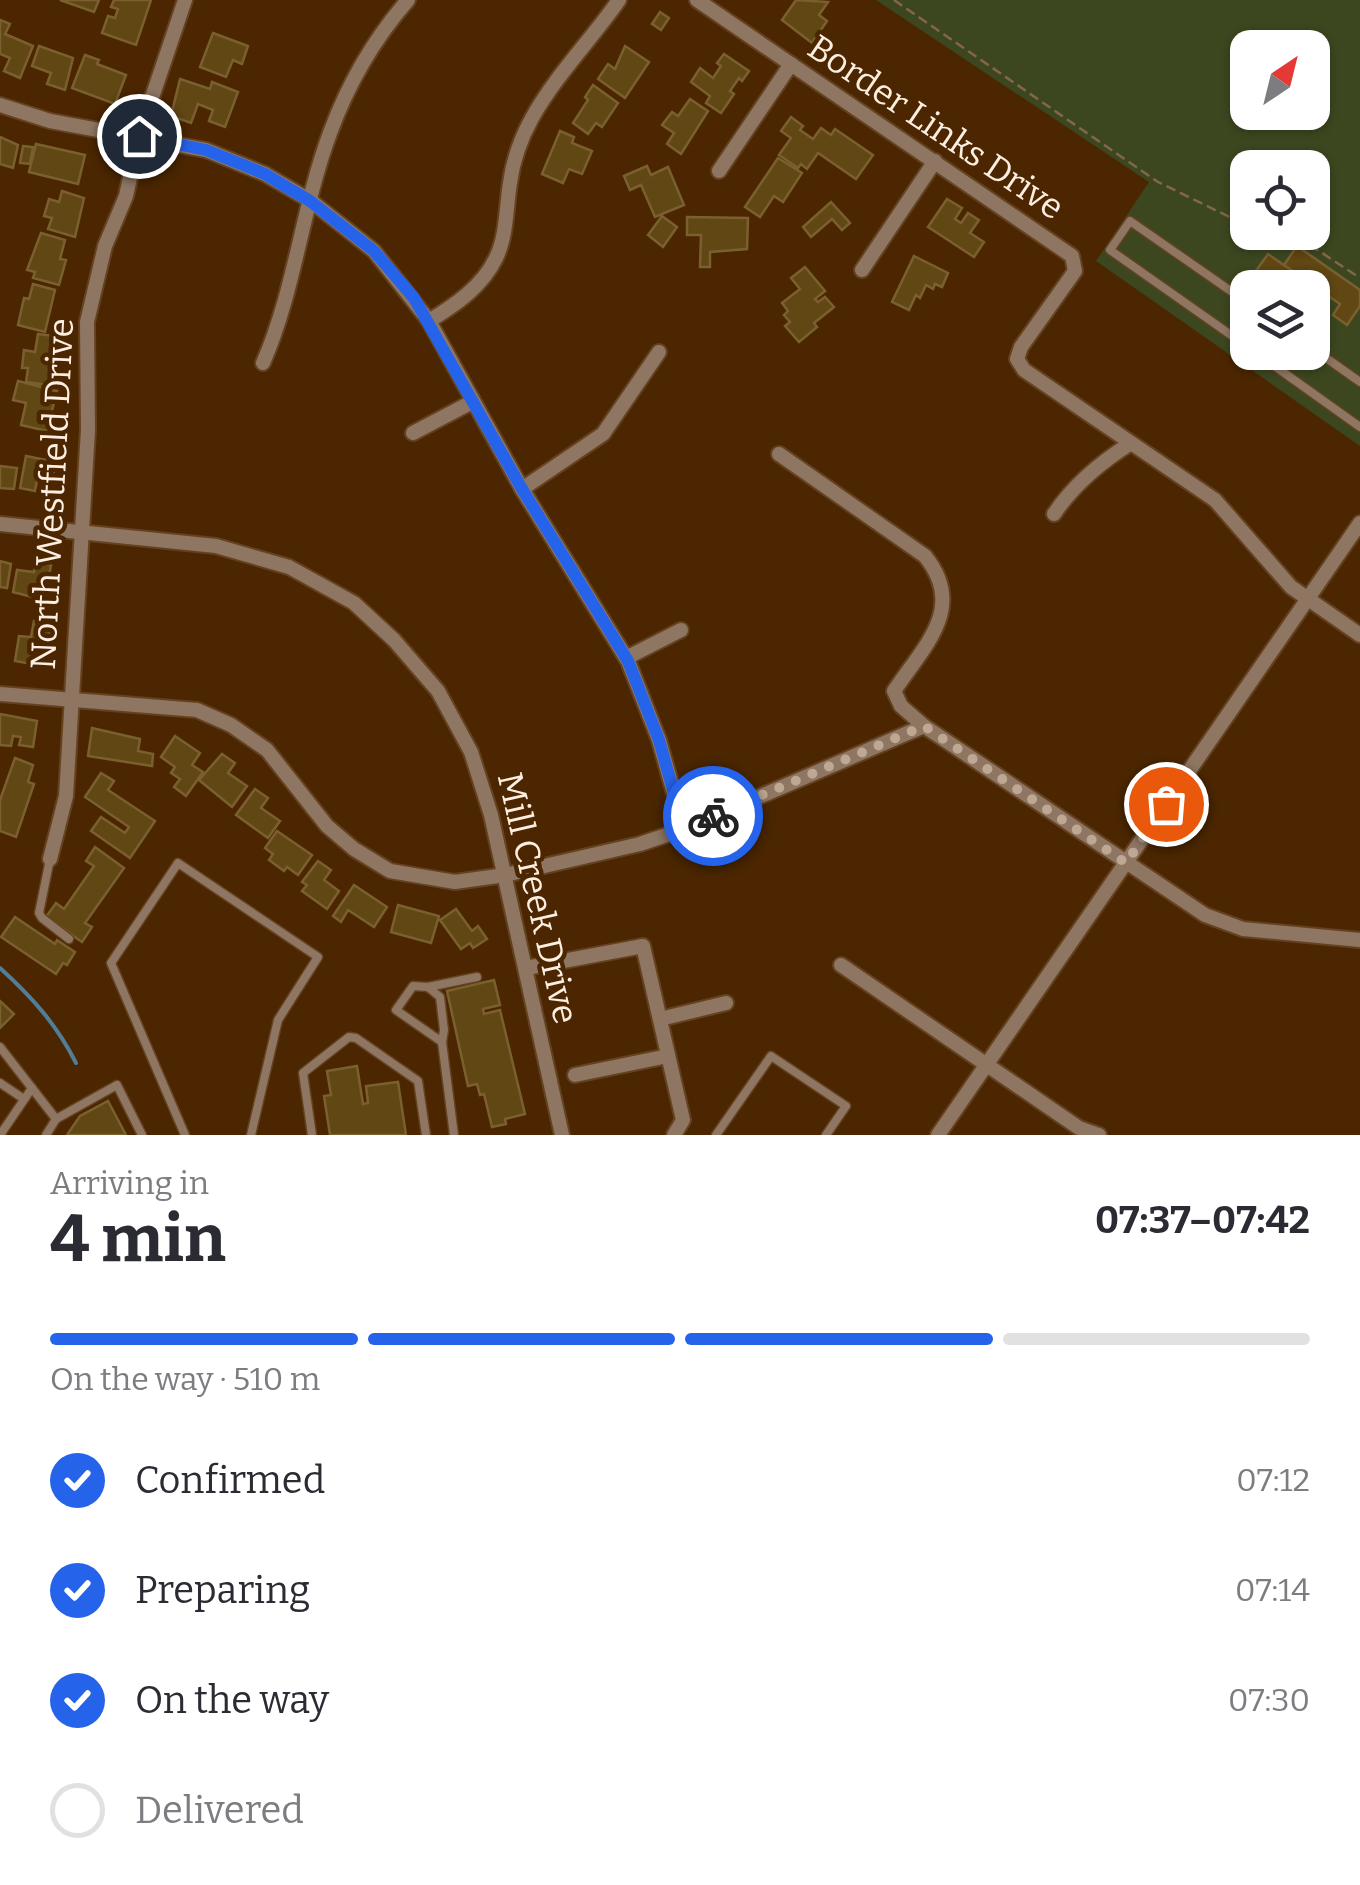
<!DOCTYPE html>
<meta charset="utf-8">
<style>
body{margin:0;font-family:Bitter,serif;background:#f2f2f3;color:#2b2b33;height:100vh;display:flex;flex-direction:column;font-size:38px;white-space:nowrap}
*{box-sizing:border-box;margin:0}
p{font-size:32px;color:#7c7c81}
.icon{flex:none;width:55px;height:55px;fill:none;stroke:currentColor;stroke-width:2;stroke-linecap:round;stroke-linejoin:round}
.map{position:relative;height:1135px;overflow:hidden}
.panel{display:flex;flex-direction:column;background:#fff;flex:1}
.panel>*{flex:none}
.needle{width:65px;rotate:35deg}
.fabs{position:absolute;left:1230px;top:30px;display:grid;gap:20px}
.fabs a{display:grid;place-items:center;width:100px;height:100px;border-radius:20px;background:#fff;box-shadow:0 2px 8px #0004;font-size:50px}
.pin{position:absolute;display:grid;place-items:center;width:85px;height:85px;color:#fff;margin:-42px;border:5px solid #fff;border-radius:50%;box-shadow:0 2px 10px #0007}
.courier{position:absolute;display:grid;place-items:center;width:100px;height:100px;margin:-50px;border:8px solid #2563eb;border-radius:50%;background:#fff;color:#222;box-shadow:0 2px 12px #0007}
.overview em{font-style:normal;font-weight:700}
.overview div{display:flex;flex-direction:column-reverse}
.overview{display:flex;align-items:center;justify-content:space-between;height:170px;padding:0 50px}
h1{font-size:65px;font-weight:700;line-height:75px}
.bar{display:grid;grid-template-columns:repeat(4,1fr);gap:15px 10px;align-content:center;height:120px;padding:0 50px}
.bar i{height:12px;border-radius:8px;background:#e1e1e2}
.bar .current{background:#2563eb}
.bar p{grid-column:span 4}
ol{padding:0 50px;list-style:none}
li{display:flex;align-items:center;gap:30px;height:110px}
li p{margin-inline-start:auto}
li .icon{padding:10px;border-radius:50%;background:#2563eb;color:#fff;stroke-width:4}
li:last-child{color:#7c7c81}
li i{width:55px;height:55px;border:5px solid #e1e1e2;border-radius:50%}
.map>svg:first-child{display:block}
.green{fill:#3c4720;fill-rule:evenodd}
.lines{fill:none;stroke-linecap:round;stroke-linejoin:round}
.stream{stroke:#527d96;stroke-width:4}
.building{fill:#604713;stroke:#7a602f;stroke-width:2.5}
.service-casing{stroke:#644220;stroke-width:11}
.minor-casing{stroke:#644220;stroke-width:18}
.path{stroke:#846649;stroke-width:2.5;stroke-dasharray:10 5;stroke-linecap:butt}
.service{stroke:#8e7663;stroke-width:8}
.minor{stroke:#8e7663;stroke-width:14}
.done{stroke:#bfa893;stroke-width:10;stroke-dasharray:0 18}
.route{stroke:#2563eb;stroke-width:12}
.labels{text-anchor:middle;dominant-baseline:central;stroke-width:9;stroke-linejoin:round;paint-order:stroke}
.street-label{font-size:35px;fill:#fdeee2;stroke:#4b2600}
</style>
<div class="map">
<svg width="1360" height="1135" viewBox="0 0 1360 1135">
<rect width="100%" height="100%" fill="#4b2600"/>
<path class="green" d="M876 0H1360V446L1096 261 1149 182ZM1248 48H1312V112H1248ZM1248 168H1312V232H1248ZM1248 288H1312V352H1248Z"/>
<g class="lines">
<path class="stream" d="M0 968C32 997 57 1025 76 1063"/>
</g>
<g class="building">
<path d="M60 0H99L94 12Z"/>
<path d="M114 0H151L136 45 102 33 108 16 115 18 118 9 111 7Z"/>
<path d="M796 0 828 2 819 15 827 21 812 43 782 20Z"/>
<path d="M660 12 669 18 661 30 652 24Z"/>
<path d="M0 20 10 24 5 34 33 46 20 78 4 71 10 58 0 54Z"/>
<path d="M213 33 248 46 242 64 233 60 226 77 200 67Z"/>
<path d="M39 46 73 58 65 90 47 84 51 73 32 66Z"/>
<path d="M625 46 649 62 625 98 598 79 608 64 615 69Z"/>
<path d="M724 54 749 71 742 81 739 78 730 91 734 94 721 113 706 103 710 96 691 82 700 68 713 78 721 66 717 63Z"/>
<path d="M85 55 99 60 97 64 126 75 115 104 72 88Z"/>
<path d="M180 79 210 89 212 82 238 92 225 127 209 121 213 110 198 104 191 123 171 116Z"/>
<path d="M593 85 618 103 602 127 596 123 588 134 573 123 588 100 585 97Z"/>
<path d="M690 99 708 111 681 154 667 144 674 133 662 125 672 112 678 116Z"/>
<path d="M791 117 803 126 800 130 813 139 821 128 831 135 835 129 873 155 856 179 818 153 807 169 801 164 798 168 779 155 791 138 781 131Z"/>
<path d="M560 131 574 137 572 143 592 151 582 174 569 169 563 183 542 174Z"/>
<path d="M0 137 18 145 13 168 0 164Z"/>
<path d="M36 144 85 155 78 184 29 172Z"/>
<path d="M23 146 33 147 30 164 20 163Z"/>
<path d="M778 158 802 173 783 202 774 196 760 217 745 207Z"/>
<path d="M647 166 651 175 668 167 684 205 655 217 641 185 630 190 624 176Z"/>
<path d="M62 191 84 198 75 237 48 229 52 218 44 216 49 199 59 202Z"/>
<path d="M947 199 962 208 955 219 961 223 968 213 979 220 970 233 984 242 974 257 928 227Z"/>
<path d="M831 202 850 223 842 230 832 219 811 237 803 227Z"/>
<path d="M662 216 677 227 663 247 648 235Z"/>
<path d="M687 217 748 218 747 249 710 252V267H700L701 235H687Z"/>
<path d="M41 233 65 240 60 259 66 260 59 285 33 278 35 272 27 270Z"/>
<path d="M1297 246 1360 290V306L1347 325 1333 315 1340 304 1284 265Z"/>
<path d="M1268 254 1318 289 1312 296V288H1262L1250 279Z"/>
<path d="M914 256 948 273 942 287 935 284 933 289 926 285 920 298 916 295 909 310 892 302Z"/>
<path d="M805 267 825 291 815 299 818 302 825 297 834 307 814 323 817 327 799 342 785 326 790 322 784 315 788 311 782 303 800 289 791 278Z"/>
<path d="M33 284 55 290 45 332 18 325 24 298 29 299Z"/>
<path d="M38 334 54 336 47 385 26 382 28 368H22L24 350 35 352Z"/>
<path d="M18 381 57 391 47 431 21 425 26 403 13 400Z"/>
<path d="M26 456 56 462 52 483 37 481 35 491 20 488Z"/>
<path d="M0 466 17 468 14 489 0 488Z"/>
<path d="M0 561 11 564 7 588 0 587Z"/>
<path d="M35 563 51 565 46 595 41 594 40 599 13 592 17 570 34 572Z"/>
<path d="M34 621 51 624 44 666 15 661 19 636 31 637Z"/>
<path d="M0 714 37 721 33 747 19 745 21 737 13 736 11 746 0 745Z"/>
<path d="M92 728 140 739 138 751 153 754 152 766 88 756Z"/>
<path d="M175 736 200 753 192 765 203 772 186 796 174 787 180 779 171 773 175 767 161 757Z"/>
<path d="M222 754 235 763 228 773 247 786 232 807 199 780Z"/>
<path d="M15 758 33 765 28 782 34 784 16 837 0 831V800Z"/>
<path d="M101 773 114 781 108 790 155 821 130 858 91 831 101 817 125 833 129 827 85 797Z"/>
<path d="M255 789 268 798 261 808 280 821 268 838 236 815Z"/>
<path d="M277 831 312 855 298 875 287 867 284 871 269 860 273 854 265 848Z"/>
<path d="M95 847 124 868 85 923 92 927 82 942 46 917 56 903 64 909 94 866 86 861Z"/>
<path d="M318 861 331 870 324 880 339 891 327 909 302 891 307 885 302 882Z"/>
<path d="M354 885 387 907 374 927 348 910 341 922 333 916Z"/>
<path d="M398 905 439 916 431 943 391 932Z"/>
<path d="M456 909 472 931 478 926 487 939 473 948 470 943 461 949 440 920Z"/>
<path d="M15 917 55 944 57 940 75 952 67 965 63 963 56 974 1 937Z"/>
<path d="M494 980 500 1005 483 1009 484 1014 500 1010 525 1114 505 1119 506 1124 492 1127 484 1094 480 1095 477 1084 468 1086 447 991Z"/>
<path d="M0 1001 14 1014 0 1028Z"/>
<path d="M357 1066 363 1104 368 1103 366 1086 398 1082 406 1135H330L324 1096 331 1095 327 1071Z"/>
<path d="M108 1101 126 1135H67L80 1116Z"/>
</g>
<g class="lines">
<defs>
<g id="service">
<path d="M1248 303 1130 221 1110 250 1248 347"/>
<path d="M1312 348 1360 382"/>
<path d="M1255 352 1360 427"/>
<path d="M50 859 39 913 42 918 69 939"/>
<path d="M428 987 440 997 444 1030 442 1042"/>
<path d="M0 1047 56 1119 117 1085 142 1135"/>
<path d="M0 1083 24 1099"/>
<path d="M0 1135 32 1088"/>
<path d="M46 1135 56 1119"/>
<path d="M185 1135 111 963 178 863 318 957 278 1020 251 1135"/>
<path d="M312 1135 303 1073 349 1037 356 1038 418 1081 426 1135"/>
<path d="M454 1135 442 1042 396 1010 413 986 428 987 477 977"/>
<path d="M716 1135 771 1056 846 1106 826 1135"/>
</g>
<g id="minor">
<path d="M697 0 1072 256 1075 271 1021 347 1017 359 1024 370 1215 500 1291 587 1360 635"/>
<path d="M0 105 50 121 206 150 265 174 311 201 374 251 429 321 522 489 628 661 659 740 684 829"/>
<path d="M719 171 791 64"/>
<path d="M862 270 935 161"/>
<path d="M429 321C455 305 482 287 496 258 507 235 506 208 510 183 513 160 521 138 532 118 556 75 591 40 619 0"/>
<path d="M263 363C295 290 302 208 330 133 348 84 374 39 408 0"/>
<path d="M413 433 472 402"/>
<path d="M779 454 925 556C967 608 924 646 894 691L901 706 924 726 1205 915 1243 929 1360 940"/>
<path d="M522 489 603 434 659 352"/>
<path d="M1054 514C1074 484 1101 462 1131 443"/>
<path d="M0 524 216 546 289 567 354 603 394 640 438 691 471 752 491 815 562 1135"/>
<path d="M626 658 681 630"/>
<path d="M0 694 197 710 231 725 267 750 327 826 354 849 390 871 455 882 505 875 640 844 684 829 924 726"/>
<path d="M50 859 66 796 88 430 87 322 105 246 126 196 139 136 185 0"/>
<path d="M841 965 1079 1128 1099 1135"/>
<path d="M526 968 643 946 683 1120 674 1135"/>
<path d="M660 1019 726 1003"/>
<path d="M575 1075 668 1056"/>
<path d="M938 1135 1360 523"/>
</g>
</defs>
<use href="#service" class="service-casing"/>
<use href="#minor" class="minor-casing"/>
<g class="path">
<path d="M894 0 1158 182 1248 226"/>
<path d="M1283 232 1301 239 1360 278"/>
</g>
<use href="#service" class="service"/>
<use href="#minor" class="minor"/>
</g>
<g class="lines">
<path class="done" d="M713 816 924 726 1126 863 1166 804"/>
<path class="route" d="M139 136 206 150 265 174 288 188 310 201 374 251 414 298 522 489 628 661 659 740 684 829 713 816"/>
</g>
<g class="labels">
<g class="street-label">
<text transform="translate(936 127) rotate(34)">Border Links Drive</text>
<text transform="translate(52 494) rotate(-87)">North Westfield Drive</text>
<text transform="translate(538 898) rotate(77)">Mill Creek Drive</text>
</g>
</g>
</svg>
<div class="fabs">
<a><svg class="needle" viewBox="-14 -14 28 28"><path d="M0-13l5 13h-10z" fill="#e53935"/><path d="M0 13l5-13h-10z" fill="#7c7c81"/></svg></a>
<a><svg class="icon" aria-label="locate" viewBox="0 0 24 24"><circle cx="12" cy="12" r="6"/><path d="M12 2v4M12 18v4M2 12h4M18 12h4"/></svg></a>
<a><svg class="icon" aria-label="layers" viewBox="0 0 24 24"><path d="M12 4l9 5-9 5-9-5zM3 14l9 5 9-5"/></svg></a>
</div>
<div class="pin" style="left:1166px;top:804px;background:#ea580c"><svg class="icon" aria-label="bag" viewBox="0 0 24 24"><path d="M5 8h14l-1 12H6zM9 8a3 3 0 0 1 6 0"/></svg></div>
<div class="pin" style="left:139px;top:136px;background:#1f2937"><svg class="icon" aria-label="home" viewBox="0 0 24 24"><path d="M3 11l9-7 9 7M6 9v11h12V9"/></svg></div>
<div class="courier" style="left:713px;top:816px"><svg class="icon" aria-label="bike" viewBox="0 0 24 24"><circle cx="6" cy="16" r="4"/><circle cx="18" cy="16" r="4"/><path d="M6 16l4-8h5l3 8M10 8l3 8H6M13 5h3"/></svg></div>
</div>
<section class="panel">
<div class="overview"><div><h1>4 min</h1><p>Arriving in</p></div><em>07:37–07:42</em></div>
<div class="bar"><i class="current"></i><i class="current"></i><i class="current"></i><i></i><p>On the way · 510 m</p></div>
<ol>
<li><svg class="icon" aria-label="check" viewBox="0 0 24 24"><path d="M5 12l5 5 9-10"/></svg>Confirmed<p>07:12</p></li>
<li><svg class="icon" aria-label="check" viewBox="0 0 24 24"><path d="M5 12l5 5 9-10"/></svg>Preparing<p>07:14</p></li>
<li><svg class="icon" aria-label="check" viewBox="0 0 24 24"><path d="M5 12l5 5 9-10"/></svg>On the way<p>07:30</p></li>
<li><i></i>Delivered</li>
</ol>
</section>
